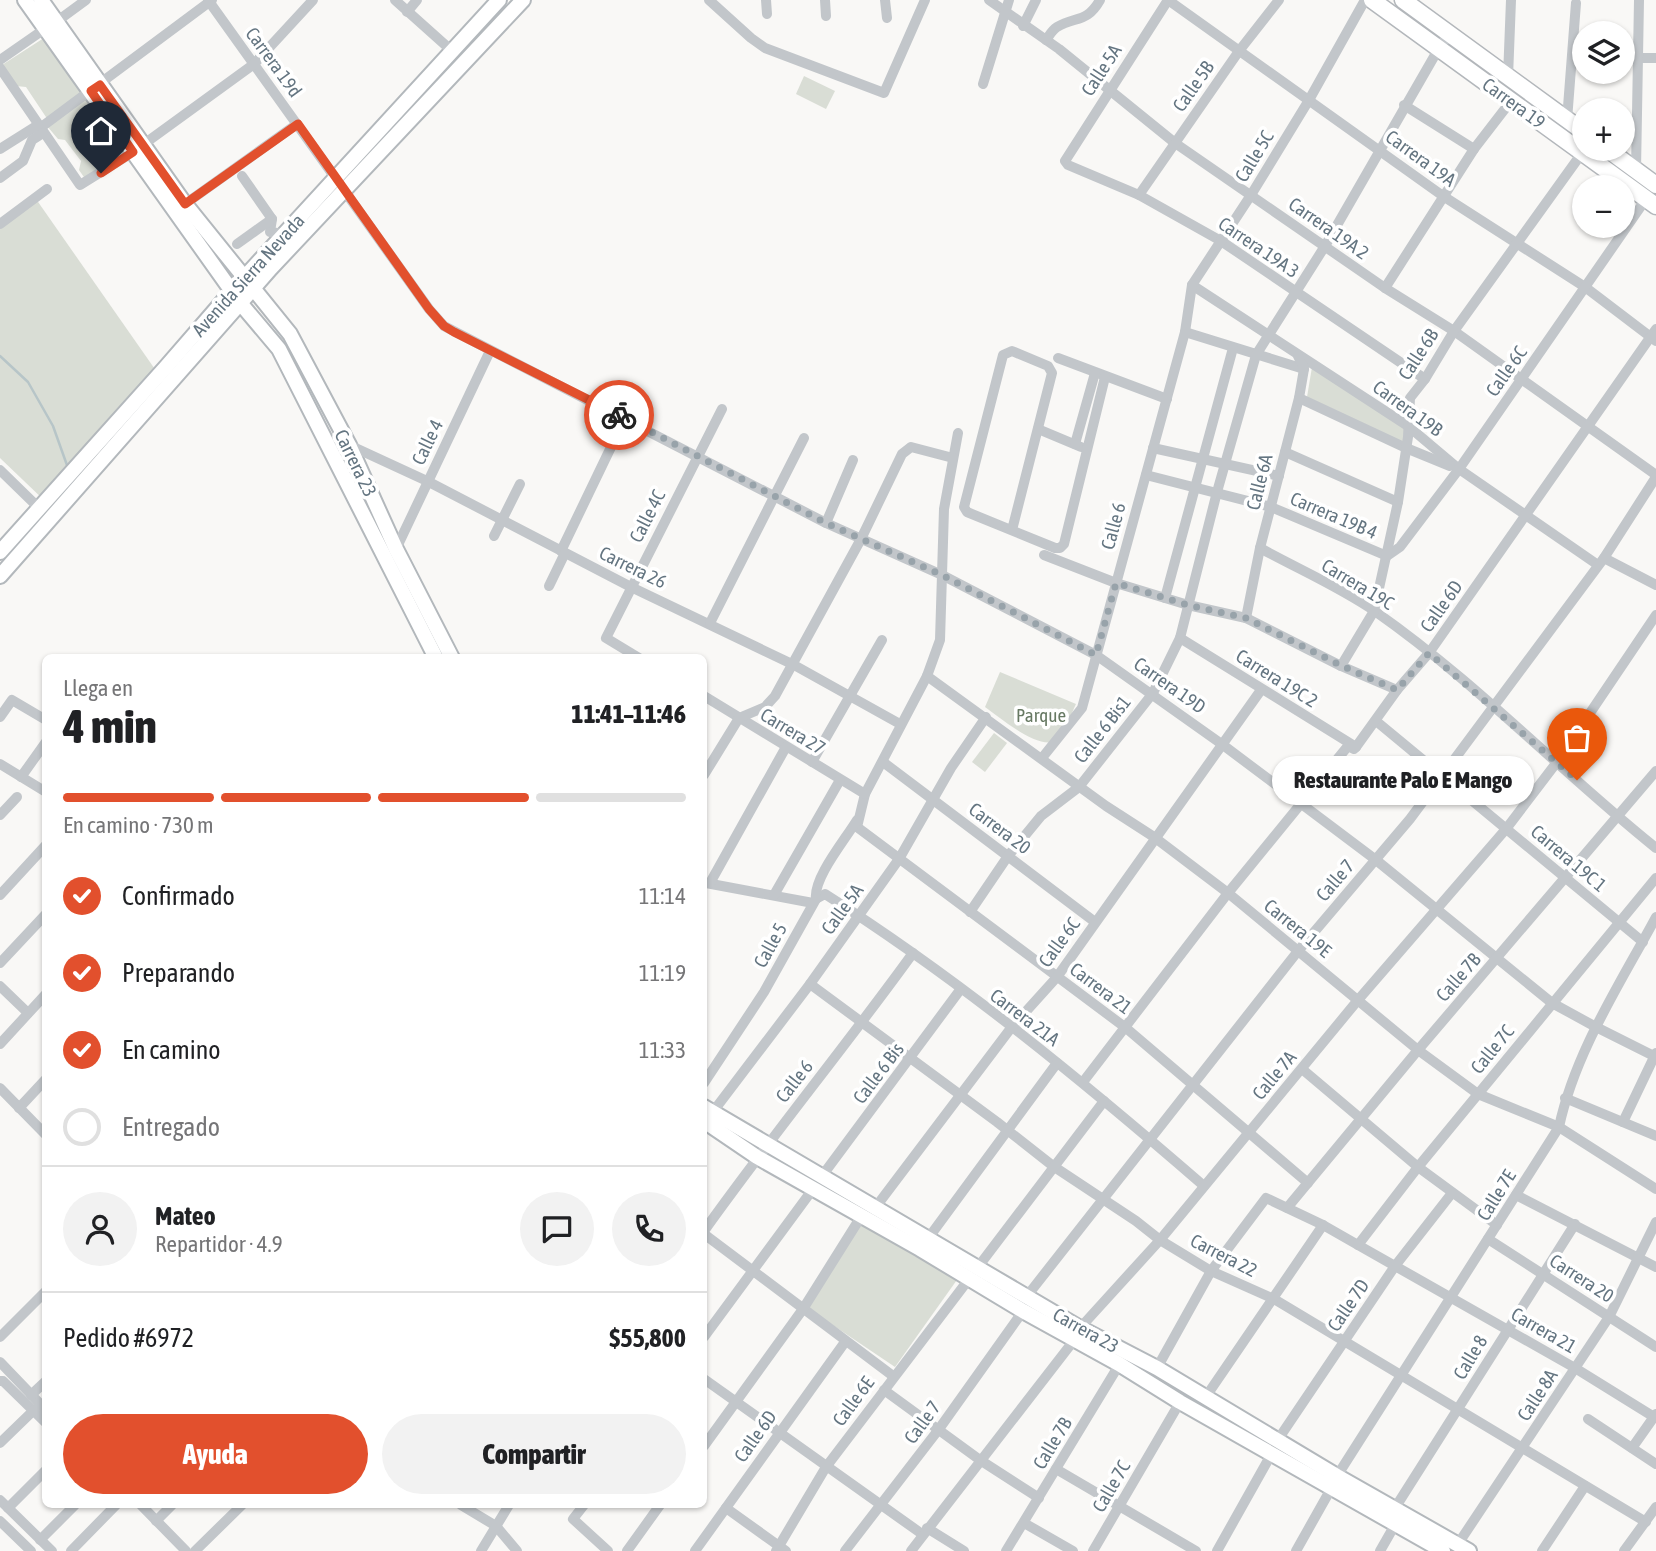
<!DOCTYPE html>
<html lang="es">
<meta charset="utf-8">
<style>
body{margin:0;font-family:"Asap Condensed",sans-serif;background:#f2f2f2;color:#202124;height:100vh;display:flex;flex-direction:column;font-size:26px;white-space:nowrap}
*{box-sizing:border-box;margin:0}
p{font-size:23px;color:#757577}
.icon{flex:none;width:38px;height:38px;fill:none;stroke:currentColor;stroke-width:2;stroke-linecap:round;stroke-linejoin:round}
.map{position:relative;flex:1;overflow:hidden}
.details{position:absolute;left:42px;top:654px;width:665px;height:854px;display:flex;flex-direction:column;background:#fff;border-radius:10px;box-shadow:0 2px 5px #0004}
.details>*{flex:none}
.controls{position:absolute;left:1572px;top:21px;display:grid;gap:14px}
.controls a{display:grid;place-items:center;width:63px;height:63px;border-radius:50%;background:#fff;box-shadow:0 2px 5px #0004;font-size:35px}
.pin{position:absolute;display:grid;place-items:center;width:60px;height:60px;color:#fff;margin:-72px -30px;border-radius:50% 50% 50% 0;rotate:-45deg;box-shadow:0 0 7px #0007}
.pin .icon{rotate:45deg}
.courier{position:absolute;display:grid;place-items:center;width:70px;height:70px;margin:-35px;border:5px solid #e2502d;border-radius:50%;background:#fff;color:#222;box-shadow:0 2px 9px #0007}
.bubble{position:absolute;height:49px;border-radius:24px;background:#fff;box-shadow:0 2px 5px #0004;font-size:23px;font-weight:800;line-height:49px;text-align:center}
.overview em{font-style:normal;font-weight:800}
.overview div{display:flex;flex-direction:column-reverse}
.overview{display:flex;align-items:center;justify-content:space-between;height:119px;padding:0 21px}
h1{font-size:46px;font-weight:800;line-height:52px}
.bar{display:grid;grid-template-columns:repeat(4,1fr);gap:10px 7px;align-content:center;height:84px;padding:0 21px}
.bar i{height:9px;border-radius:5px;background:#e0e0e0}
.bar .current{background:#e2502d}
.bar p{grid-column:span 4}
.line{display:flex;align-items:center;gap:18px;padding:0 21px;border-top:2px solid #e0e0e0}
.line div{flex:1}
.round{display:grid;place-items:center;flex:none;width:74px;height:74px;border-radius:37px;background:#f2f2f2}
ol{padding:0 21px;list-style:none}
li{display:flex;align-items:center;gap:21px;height:77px}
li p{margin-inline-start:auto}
li .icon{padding:7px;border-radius:50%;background:#e2502d;color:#fff;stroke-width:4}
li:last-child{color:#757577}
li i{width:38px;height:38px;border:4px solid #e0e0e0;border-radius:50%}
.button{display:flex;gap:14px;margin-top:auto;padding:14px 21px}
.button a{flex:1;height:80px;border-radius:42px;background:#e2502d;color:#fff;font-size:28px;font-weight:800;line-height:80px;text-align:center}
.button a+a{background:#f2f2f2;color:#202124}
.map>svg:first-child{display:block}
.green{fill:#d9ddd5}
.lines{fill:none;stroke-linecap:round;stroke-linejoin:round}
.stream{stroke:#b7c5c8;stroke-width:2.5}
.major-casing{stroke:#b3b8bc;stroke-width:18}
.highway-casing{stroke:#b3b7bb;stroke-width:19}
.minor{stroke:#c2c6ca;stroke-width:10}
.major{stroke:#fff;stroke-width:14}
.highway{stroke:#fff;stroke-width:16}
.done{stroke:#98a3aa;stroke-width:7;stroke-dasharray:0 12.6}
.route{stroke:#e2502d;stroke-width:9}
.labels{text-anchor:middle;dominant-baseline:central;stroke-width:7;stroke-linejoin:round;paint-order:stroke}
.street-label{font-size:19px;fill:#647581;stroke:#fff}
.park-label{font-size:19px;fill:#677963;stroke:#fff}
</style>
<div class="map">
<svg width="1656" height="1551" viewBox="0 0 1656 1551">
<rect width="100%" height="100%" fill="#f9f8f6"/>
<g class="green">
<path d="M47 36 88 92 48 120 26 87 16 86 2 65Z"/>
<path d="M804 76 835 91 826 109 796 94Z"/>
<path d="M91 95 130 151 86 180 79 170 81 161 65 140 58 139 47 126Z"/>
<path d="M36 199 159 375 46 502 0 458V228Z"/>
<path d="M1312 367 1405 426 1403 442 1307 397Z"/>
<path d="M1000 672 1076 704C1071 714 1066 731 1058 739 1043 754 999 717 985 707Z"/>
<path d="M994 733 1007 743 985 772 972 762Z"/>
<path d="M861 1220 959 1277 895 1367 803 1305Z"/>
</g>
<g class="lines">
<path class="stream" d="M0 356 28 382 53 426 68 468"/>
<defs>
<g id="major">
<path d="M25 0 241 304 279 349 436 658"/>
<path d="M41 0 185 204 290 334 349 445 396 549 452 658"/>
<path d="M0 552 166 367 232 291 499 0"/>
<path d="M0 576 271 268 523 0"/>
<path d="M704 1107 1080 1328 1157 1368 1337 1476 1469 1551"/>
<path d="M704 1121 757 1157 920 1249 1023 1311 1119 1364 1180 1402 1443 1551"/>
</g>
<g id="highway">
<path d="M1372 0 1656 206"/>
<path d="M1403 0 1584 132"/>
<path d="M1607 149 1656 185"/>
</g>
</defs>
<use href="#major" class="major-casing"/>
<use href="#highway" class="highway-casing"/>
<g class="minor">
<path d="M208 0 429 309 444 326 826 523 942 575 1096 655 1223 745 1376 860 1552 1003 1596 1027 1656 1057"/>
<path d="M395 0 452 51"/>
<path d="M709 0 751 38 765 48 884 93 925 0"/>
<path d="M766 0 767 14"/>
<path d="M825 0 826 16"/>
<path d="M885 0 887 18"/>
<path d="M989 0 1059 49 1175 143 1385 288 1454 331 1656 475"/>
<path d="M1168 0 1065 161 1068 165 1139 195 1221 241 1425 379"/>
<path d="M1168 0 1443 196 1585 287 1656 341"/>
<path d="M407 12 417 0"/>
<path d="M56 22 86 0"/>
<path d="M1023 26 1036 0"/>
<path d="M1046 40C1049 36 1052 30 1057 27 1076 16 1087 23 1100 0"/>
<path d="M1637 58H1656"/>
<path d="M0 60 46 28"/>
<path d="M0 68 80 185 133 152"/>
<path d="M1508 77 1511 0"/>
<path d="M983 84 1009 0"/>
<path d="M1404 105 1474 149"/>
<path d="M1567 120 1576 3"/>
<path d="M40 128 212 0"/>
<path d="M144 144 254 64 313 0"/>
<path d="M0 149 38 125"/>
<path d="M1636 170 1639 0"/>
<path d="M242 176 272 219 270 232 284 234"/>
<path d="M0 178 23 161 32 140 43 133"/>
<path d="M1139 195 1239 51 1279 0"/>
<path d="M185 204 297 124"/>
<path d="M0 224 47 189"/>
<path d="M237 244 272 219"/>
<path d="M1192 285 1408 426 1459 469 1598 565"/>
<path d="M1385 288 1474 149 1511 101"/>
<path d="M1185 332 1304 369"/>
<path d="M1058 358 1167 399"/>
<path d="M1299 398 1406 448 1450 466"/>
<path d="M1038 429 1081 447"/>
<path d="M958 433 944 509 940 640 927 676 865 794 857 827 1126 1028 1308 1183"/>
<path d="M1075 444 1095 373"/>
<path d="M349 445 427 481 631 587 794 665 900 724"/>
<path d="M1153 448 1279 476"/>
<path d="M1285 452 1398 502"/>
<path d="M0 470 40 509"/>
<path d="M1146 475 1271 507 1387 556 1400 547 1459 469 1646 199"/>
<path d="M826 523 853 460"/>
<path d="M1012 530 1052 373 1048 366 1012 351 1003 355 964 507 967 512 1055 548H1060L1064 544 1105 377"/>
<path d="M494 536 520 484"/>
<path d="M1260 548C1298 569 1340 587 1376 612 1476 682 1561 772 1656 848"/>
<path d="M396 549 490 351"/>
<path d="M561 551 625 418"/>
<path d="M1044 555 1116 583 1188 605 1246 618 1341 666 1397 690"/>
<path d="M1604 558 1656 585"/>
<path d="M549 586 565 553"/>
<path d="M1165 598 1233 348"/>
<path d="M1246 618 1260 548 1299 398 1304 369 1298 356"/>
<path d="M710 623 804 438"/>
<path d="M1180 638 1356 747"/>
<path d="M639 658 606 638 722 409"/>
<path d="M1341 666 1374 611 1398 502 1408 437 1410 398 1425 379 1454 331 1582 153"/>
<path d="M927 676 1106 806 1154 837 1228 893 1418 1050 1478 1094 1559 1127 1656 1189"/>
<path d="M704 696 865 794"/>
<path d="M0 717 12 700 46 720"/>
<path d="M1376 721 1643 942"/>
<path d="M1042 758 1082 708 1185 332 1192 285 1251 195 1309 100 1365 0"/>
<path d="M812 762 882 640"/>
<path d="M883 762 1095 922"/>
<path d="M0 764 46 792"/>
<path d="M704 775 739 718 765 707 775 696 861 539 902 454 911 447 953 458"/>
<path d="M21 777 46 742"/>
<path d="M0 815 17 797"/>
<path d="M706 883 813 903"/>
<path d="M710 883 786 747"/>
<path d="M0 895 46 845"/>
<path d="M774 895 840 780"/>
<path d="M816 899 825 894C959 979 1084 1082 1204 1186"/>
<path d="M970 912 1008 856 1041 816 1079 787 1153 693 1180 638 1217 492 1256 355 1325 246 1439 48 1446 38 1457 40"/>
<path d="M0 963 46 914"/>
<path d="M810 984 997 1122 1053 1166 1136 1221 1160 1240 1211 1271 1274 1299 1646 1522"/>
<path d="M0 986 28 1013"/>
<path d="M0 1044 46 994"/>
<path d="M1302 1069 1418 1167 1497 1225"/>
<path d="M1083 1082 1228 893 1348 746 1354 749 1356 747 1397 690 1429 653 1656 329"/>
<path d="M704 1083 764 992 816 899C813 878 845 840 857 820"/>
<path d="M0 1088 46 1135"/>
<path d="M1565 1098 1656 1136"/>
<path d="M19 1108 46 1079"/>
<path d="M709 1117 810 984 899 859 951 768 986 717"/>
<path d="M1623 1122 1656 1053"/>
<path d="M822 1176 960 990"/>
<path d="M1516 1195 1656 1267"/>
<path d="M875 1208 1011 1028 1057 977 1261 690"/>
<path d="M1287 1208 1418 1050 1656 771"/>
<path d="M704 1231C771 1137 845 1047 913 953"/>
<path d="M704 1234 893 1376"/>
<path d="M1488 1239 1656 1347"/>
<path d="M924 1244 1057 1063"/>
<path d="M1358 1245 1418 1167 1656 878"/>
<path d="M978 1267 1104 1101"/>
<path d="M1027 1296 1298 951 1410 819 1604 558 1656 477"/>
<path d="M0 1337 46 1291"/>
<path d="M704 1337 813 1189"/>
<path d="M0 1362 46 1410"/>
<path d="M1157 1368 1211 1271 1266 1198 1323 1225 1358 1245 1575 1368 1654 1417"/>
<path d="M704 1379 922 1534"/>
<path d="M0 1381H3L46 1423"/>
<path d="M884 1390 980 1460 1039 1498"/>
<path d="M31 1395 46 1381"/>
<path d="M1205 1398 1323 1225"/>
<path d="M1588 1419 1656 1464"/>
<path d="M1277 1441 1395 1266 1452 1193"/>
<path d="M0 1443 34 1410"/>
<path d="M704 1446 803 1309 862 1215"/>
<path d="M1632 1448 1656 1414"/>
<path d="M1056 1469 1196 1551"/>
<path d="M1337 1476 1559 1127C1575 1052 1620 984 1656 917"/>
<path d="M0 1500 52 1551"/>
<path d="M141 1505 186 1551"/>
<path d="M461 1505 496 1526 517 1551"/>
<path d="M584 1505 573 1519 608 1551"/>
<path d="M8 1508 46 1470"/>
<path d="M726 1508 786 1551"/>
<path d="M1395 1508 1575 1224"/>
<path d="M0 1521 31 1551"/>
<path d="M156 1521 172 1505"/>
<path d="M1024 1523 1073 1551"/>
<path d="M927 1528 964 1551"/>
<path d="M40 1540 75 1505"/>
<path d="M1458 1544 1609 1317 1656 1222"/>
<path d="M71 1551 116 1505"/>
<path d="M195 1551 242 1505"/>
<path d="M481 1551 509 1505"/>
<path d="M627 1551 660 1505"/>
<path d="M695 1551 845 1342"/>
<path d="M776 1551 826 1467 969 1279"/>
<path d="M845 1551 939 1429 1023 1311"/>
<path d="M911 1551 1075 1339 1080 1328 1160 1240 1358 1000 1506 829 1557 762 1656 615"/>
<path d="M1006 1551 1122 1360"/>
<path d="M1093 1551 1180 1402"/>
<path d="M1217 1551 1272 1453"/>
<path d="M1296 1551 1332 1487"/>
<path d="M1380 1551 1396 1523"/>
<path d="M1542 1551 1585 1486"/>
<path d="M1624 1551 1656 1507"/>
</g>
<use href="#major" class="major"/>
<use href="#highway" class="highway"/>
</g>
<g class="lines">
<path class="done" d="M619 415 826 523 942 575 1096 655 1116 583 1188 605 1246 618 1342 666 1397 690 1429 653 1577 780"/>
<path class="route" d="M101 173 133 152 91 91 100 85 185 204 298 124 429 309 444 326 454 332 619 415"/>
</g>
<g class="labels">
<g class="street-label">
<text transform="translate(274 62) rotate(54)">Carrera 19d</text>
<text transform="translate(1101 70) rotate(-57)">Calle 5A</text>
<text transform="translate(1193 86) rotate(-55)">Calle 5B</text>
<text transform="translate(1514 103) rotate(36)">Carrera 19</text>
<text transform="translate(1254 156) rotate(-59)">Calle 5C</text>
<text transform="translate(1421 158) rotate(36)">Carrera 19A</text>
<text transform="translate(1329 228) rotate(35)">Carrera 19A 2</text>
<text transform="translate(1259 247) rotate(34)">Carrera 19A 3</text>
<text transform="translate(248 275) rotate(-48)">Avenida Sierra Nevada</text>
<text transform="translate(1418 354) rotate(-57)">Calle 6B</text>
<text transform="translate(1506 371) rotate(-55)">Calle 6C</text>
<text transform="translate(1408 408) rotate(36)">Carrera 19B</text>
<text transform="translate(427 442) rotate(-64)">Calle 4</text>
<text transform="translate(356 463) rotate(64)">Carrera 23</text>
<text transform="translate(1259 482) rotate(-76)">Calle 6A</text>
<text transform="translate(1334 515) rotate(23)">Carrera 19B 4</text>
<text transform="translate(647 516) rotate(-63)">Calle 4C</text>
<text transform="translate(1113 526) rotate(-75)">Calle 6</text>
<text transform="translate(633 567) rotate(26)">Carrera 26</text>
<text transform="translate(1358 584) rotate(31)">Carrera 19C</text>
<text transform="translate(1441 606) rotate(-55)">Calle 6D</text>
<text transform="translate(1277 678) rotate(32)">Carrera 19C 2</text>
<text transform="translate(1170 685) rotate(35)">Carrera 19D</text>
<text transform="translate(1102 729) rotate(-52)">Calle 6 Bis1</text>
<text transform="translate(793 731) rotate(31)">Carrera 27</text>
<text transform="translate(1000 828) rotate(37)">Carrera 20</text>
<text transform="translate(1569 858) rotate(40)">Carrera 19C 1</text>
<text transform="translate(1335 880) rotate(-50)">Calle 7</text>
<text transform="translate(842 909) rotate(-54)">Calle 5A</text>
<text transform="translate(1298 928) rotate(39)">Carrera 19E</text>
<text transform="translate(1059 942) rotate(-54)">Calle 6C</text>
<text transform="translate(770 945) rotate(-61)">Calle 5</text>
<text transform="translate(1458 977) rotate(-49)">Calle 7B</text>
<text transform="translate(1101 988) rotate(37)">Carrera 21</text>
<text transform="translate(1025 1017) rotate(37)">Carrera 21A</text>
<text transform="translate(1492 1049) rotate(-51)">Calle 7C</text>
<text transform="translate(878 1073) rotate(-53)">Calle 6 Bis</text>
<text transform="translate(1274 1075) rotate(-50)">Calle 7A</text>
<text transform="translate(794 1081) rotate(-52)">Calle 6</text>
<text transform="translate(1496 1195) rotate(-58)">Calle 7E</text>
<text transform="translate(1224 1255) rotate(27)">Carrera 22</text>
<text transform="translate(1582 1278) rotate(33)">Carrera 20</text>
<text transform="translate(1348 1305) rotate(-56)">Calle 7D</text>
<text transform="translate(1086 1330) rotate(29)">Carrera 23</text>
<text transform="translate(1544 1330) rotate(30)">Carrera 21</text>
<text transform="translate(1470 1357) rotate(-59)">Calle 8</text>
<text transform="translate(1537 1395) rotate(-57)">Calle 8A</text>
<text transform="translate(853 1401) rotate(-54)">Calle 6E</text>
<text transform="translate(922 1422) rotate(-54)">Calle 7</text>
<text transform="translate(755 1436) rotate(-55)">Calle 6D</text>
<text transform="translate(1052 1443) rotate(-59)">Calle 7B</text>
<text transform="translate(1111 1486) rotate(-60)">Calle 7C</text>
</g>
<g class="park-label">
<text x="1041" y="715">Parque</text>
</g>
</g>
</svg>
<div class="controls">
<a><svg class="icon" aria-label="layers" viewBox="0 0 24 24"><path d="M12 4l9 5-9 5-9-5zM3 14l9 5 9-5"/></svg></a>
<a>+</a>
<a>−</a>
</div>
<div class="pin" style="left:1577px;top:780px;background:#ea580c"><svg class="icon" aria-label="bag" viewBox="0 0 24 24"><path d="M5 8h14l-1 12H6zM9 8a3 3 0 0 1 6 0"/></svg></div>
<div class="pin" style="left:101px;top:173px;background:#1f2937"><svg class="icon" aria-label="home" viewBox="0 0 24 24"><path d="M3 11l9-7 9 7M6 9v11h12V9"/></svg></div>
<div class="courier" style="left:619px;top:415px"><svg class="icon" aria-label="bike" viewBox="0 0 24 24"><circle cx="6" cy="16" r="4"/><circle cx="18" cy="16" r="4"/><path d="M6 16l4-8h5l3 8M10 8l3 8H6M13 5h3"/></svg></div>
<div class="bubble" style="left:1272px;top:756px;width:262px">Restaurante Palo E Mango</div>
<section class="details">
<div class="overview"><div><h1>4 min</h1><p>Llega en</p></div><em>11:41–11:46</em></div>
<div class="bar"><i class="current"></i><i class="current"></i><i class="current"></i><i></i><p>En camino · 730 m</p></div>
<ol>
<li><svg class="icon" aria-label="check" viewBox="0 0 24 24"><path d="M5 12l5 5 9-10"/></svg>Confirmado<p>11:14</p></li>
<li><svg class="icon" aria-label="check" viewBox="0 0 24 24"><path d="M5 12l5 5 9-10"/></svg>Preparando<p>11:19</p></li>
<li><svg class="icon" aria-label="check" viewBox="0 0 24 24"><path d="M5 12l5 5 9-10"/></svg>En camino<p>11:33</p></li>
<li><i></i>Entregado</li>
</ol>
<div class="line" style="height:126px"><a class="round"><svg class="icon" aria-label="person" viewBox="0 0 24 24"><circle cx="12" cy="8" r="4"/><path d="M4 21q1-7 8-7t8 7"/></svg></a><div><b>Mateo</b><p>Repartidor · 4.9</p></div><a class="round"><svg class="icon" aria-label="chat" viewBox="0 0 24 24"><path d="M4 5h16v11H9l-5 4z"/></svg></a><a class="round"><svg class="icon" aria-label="phone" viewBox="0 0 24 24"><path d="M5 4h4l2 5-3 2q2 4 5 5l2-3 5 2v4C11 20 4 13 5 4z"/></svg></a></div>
<div class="line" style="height:91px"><div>Pedido #6972</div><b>$55,800</b></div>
<div class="button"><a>Ayuda</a><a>Compartir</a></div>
</section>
</div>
